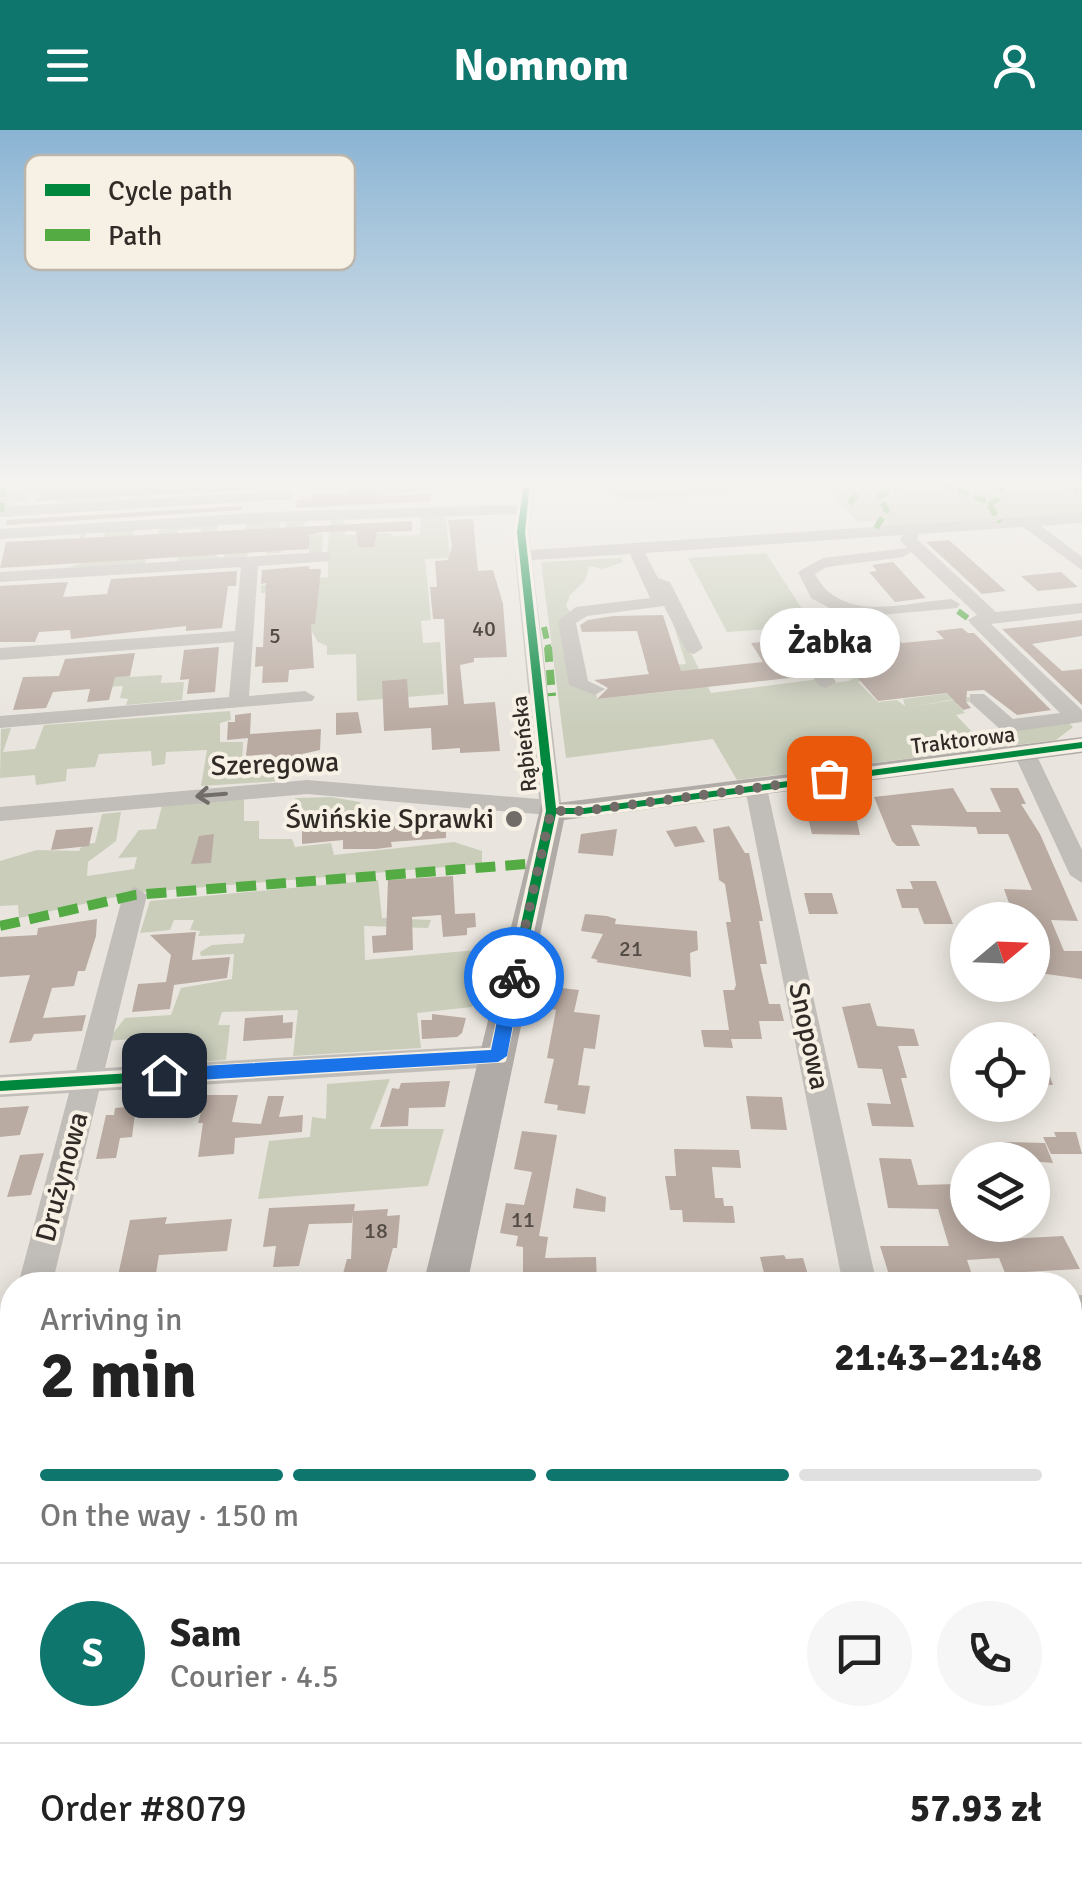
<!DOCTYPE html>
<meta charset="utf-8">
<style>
body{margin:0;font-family:Signika,sans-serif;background:#f6f6f6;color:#222;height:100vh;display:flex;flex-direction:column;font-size:38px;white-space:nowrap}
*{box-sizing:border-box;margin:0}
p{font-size:32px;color:#767676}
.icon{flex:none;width:55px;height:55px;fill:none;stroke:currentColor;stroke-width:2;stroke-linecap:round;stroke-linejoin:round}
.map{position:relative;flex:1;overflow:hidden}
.details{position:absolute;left:0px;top:1142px;width:1082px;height:622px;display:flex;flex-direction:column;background:#fff;border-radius:40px 40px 0 0;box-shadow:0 5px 25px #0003}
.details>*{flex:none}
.needle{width:65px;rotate:71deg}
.fabs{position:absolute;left:950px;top:772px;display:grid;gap:20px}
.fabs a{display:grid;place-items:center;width:100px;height:100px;border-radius:50%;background:#fff;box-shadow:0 5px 25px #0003;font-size:50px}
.pin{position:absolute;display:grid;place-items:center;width:85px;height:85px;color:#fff;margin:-42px;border-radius:20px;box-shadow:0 5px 15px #0006}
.courier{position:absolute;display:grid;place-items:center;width:100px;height:100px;margin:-50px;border:8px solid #1a73e8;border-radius:50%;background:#fff;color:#222;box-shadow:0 2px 12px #0007}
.bubble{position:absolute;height:70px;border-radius:35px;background:#fff;box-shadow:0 5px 25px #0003;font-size:32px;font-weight:700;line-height:70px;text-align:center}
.summary em{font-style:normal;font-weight:700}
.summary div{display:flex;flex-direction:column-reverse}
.summary{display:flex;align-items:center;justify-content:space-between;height:170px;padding:0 40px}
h1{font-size:65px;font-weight:700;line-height:75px}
.bar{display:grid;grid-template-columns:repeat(4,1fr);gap:15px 10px;align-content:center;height:120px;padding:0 40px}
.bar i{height:12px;border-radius:8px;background:#e0e0e0}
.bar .current{background:#0f766e}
.bar p{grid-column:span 4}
.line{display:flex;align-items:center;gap:25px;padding:0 40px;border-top:2px solid #e0e0e0}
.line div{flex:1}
.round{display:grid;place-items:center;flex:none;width:105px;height:105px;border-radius:52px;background:#f6f6f6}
header{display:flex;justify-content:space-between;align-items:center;height:130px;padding:0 40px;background:#0f766e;color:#fff;font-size:45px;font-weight:700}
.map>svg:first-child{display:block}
.green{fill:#c9cdba}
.building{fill:#baaba2}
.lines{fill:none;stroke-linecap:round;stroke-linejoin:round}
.minor{fill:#c1bdb8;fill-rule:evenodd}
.major{fill:#b0aba7;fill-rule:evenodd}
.quiet-far2{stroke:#54ab44;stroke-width:6;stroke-dasharray:12 6;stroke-linecap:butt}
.quiet-far1{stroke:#54ab44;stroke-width:8;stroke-dasharray:15 8;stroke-linecap:butt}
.quiet{stroke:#54ab44;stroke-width:10;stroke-dasharray:20 10;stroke-linecap:butt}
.cycleway-casing{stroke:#f6f0e5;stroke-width:7}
.cycleway{fill:#00873e;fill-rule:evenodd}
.oneway{stroke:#726d68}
.route{fill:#1a73e8}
.done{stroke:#716c67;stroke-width:10;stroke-dasharray:0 18}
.poi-dot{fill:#716c67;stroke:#f6f0e5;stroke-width:4}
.labels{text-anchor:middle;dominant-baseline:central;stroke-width:8;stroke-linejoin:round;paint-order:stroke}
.number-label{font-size:22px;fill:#534b46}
.far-street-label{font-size:22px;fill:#312b27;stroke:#f6f0e5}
.street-label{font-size:28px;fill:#312b27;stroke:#f6f0e5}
.poi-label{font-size:28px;fill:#312b27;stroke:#f6f0e5;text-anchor:end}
.key{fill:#f6f0e5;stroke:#bbb5ac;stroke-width:2.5}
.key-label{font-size:28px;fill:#312b27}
</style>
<header><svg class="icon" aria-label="menu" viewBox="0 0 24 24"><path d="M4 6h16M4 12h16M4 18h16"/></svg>Nomnom<svg class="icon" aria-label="person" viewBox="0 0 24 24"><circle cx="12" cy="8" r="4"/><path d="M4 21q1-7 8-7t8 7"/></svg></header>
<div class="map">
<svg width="1082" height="1763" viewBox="0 0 1082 1763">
<rect width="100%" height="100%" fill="#e9e5de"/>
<g class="green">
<path d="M0 353H74L71 360 78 361 136 358V360L155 355 153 367 159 370 135 372 133 360 118 361 115 367 121 368 120 372 57 374 60 366 32 362 24 371 11 372 8 379 0 380Z"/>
<path d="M604 353H727L734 363 632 370 610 365Z"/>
<path d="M823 353H1082V385L887 400 876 391 858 392Z"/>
<path d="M421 385H445L450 428 425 429 431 490 421 491 423 513 440 512 444 564 357 571 356 524 327 525V516L318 512 289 463H261V455L307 453 309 449 328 447V425H309V412H281V423L266 424 267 412 249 421 246 428 177 432 179 421 200 407 201 398 178 400 176 409 147 428 145 434 68 438 89 430 78 412 81 405 74 403H85V410L104 407 106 401 135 399 133 408H156L160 397 219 393 215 407 217 427H224L227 410 243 409 247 392 280 390V401H285V390L309 389 300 399 304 405 323 404 322 423H327L331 388H343L345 405 390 403 392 406 420 405Z"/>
<path d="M766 423 813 496 727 502 688 428Z"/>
<path d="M621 428 623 432 603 439 589 436 585 451 570 465 566 476 571 483 575 557 596 562 597 569 682 560 649 544 646 538 686 534 668 477 711 563 819 549 823 554 849 551 857 545 853 548 841 533 873 529 884 548 858 552 878 572 897 570 905 576 903 569 950 563 954 569 913 577 969 567 974 571 957 574 965 583 956 585 974 604 1068 592 1073 597 1056 610 737 650 713 609 566 628 541 432Z"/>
<path d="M125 538 130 547 162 545 161 553 184 552 182 570 126 575 128 569 120 568 123 556 84 559Z"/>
<path d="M230 581 231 590 220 593V612H243L242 631 281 628 280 651 201 656 207 620 166 622 165 634 152 636 151 621 99 624 95 637 67 639 66 651 36 655 35 645 0 648 1 599 11 598 3 622 35 619 44 595Z"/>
<path d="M331 667 360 672 362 686 326 693 323 687H294L295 668Z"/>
<path d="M244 669V691H259V709H292L295 717 331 713 334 725 454 712 482 721V734L134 763 19 788 18 775 0 776V731L37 720 79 721 83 714 95 713 102 684 121 682 116 711 88 732 87 746 134 739 137 727 118 728 139 700 156 699 162 676Z"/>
<path d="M378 750 382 788 431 790 428 798 364 796 365 830 488 819 472 877 417 883 421 918 293 926 298 880 222 882 218 895H230L226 930 149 935 156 907 107 911 125 888 171 885 181 858 232 849 234 824 201 826 200 822 212 815 243 813 245 804 198 806 200 801 190 800 194 790H174L170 800 140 803 150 771Z"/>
<path d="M390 949 370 999H444L428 1056 258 1069 269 1011 310 1007 312 987 326 989 327 954Z"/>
<path d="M0 1391 12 1392V1495L0 1491Z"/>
</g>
<g class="building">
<path d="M80 353H100L97 363 135 360 145 356H245L244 360 35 371 45 358 78 357Z"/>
<path d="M349 353H381L375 359 386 366 431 364V371L296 378 297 370 311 369V364L348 363Z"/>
<path d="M242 376 241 380 6 395 7 390Z"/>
<path d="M473 389 478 441 493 440 503 474 507 527 474 528V532L460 535 464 574 495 572 500 621 460 623V618L432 620 431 598 384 601 382 551 407 549 409 578 448 575 444 489H433L430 457H437L435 431 448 430 452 416 448 390Z"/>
<path d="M412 391V401L377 402 374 417H358L356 401 323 402 309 405V419L0 438 6 412Z"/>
<path d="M949 410 1006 461 982 464 926 412Z"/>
<path d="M893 432 923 465 926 468 895 472 869 442 877 441 872 435Z"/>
<path d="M309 436V439H321L315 494H311L314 538 289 540 288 552 262 553 263 536 255 537 256 517H263L266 453 261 454 262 440Z"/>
<path d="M237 441 236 456H228L222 498 186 501V496L71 509 70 500 39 502 35 512H0V456L68 452 63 467 107 464 111 449Z"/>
<path d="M1061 442 1078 457 1038 461 1021 446Z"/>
<path d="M663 485 681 541 763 532 751 513 782 510 808 546 597 569 608 558 594 550 649 544 637 501 582 502 580 495 588 490 613 486Z"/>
<path d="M1082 490V506L1032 514 1062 541 1082 539V575L1002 499Z"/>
<path d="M962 498 968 503H974L1051 580 1017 585 984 560 967 561 966 572 971 578 963 580 947 563 878 571 840 528 825 530 816 517 895 506 902 513 944 509 936 501Z"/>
<path d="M219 517 215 562 187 564 189 549 180 550 184 520Z"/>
<path d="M135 523 130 546 115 547 109 570 87 572 90 559 53 562 46 578 13 580 23 547 59 546 65 529Z"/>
<path d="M358 582 362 603 336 605V583Z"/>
<path d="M251 583 250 604 321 599 320 620 302 624 307 639 291 642 271 624 246 626 248 608 227 610 228 592H235V585Z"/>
<path d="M953 658 967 682H1001L990 658H1018L1026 674H1021L1040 704 1078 791 1051 790 1064 821H1082V849L1032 842V790H1015L1004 759 1032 760 1008 704H978L976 697 911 695 920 716H897L892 711 874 667Z"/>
<path d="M853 672 860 705 812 704 805 676Z"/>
<path d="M362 689 363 700 446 690V708L391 712 392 717 376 719H343V710L302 714V694Z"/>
<path d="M696 696 705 712 675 717 666 701Z"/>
<path d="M729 696 745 723H749L763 791H759L767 834H760L769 874H780L784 891H759L762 909H731L733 918 704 917 701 900H729L723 860H734L736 855 726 792H731L725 754 719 750 713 699Z"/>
<path d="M93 697 89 716 51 720 56 700Z"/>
<path d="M617 699 613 726 578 723 581 704Z"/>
<path d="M214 704 211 733 191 734 199 706Z"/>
<path d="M453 746 455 784 475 783 476 797 467 798V805L443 807 441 785 412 787 413 820 373 823 372 806 386 805 388 750Z"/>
<path d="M910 751H936L953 794H924L918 778H902L896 759H913Z"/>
<path d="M804 763H832L838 784H809Z"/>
<path d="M585 784 607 786 616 789 615 794 697 801 698 820 690 823 691 847 596 832 598 830 591 828 603 804 581 801Z"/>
<path d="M97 789 96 806 85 841H78L74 856 52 858 43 888 86 885 82 901 34 904 31 911 9 913 30 845 0 847V807L37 805 38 798Z"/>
<path d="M196 802 192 830 230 827 227 848 174 855 170 879 132 882 138 854 166 852 171 825 150 805Z"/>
<path d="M552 857 579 860 574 882 600 885 595 919 584 918 578 955 590 956 585 984 557 980 558 975 544 973 554 929 547 928 556 880 547 878Z"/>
<path d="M870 873 877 896 914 899 919 916H898L907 948H901L914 997 872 996 867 973 891 974 882 939 858 938 842 877Z"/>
<path d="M432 884 466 888 462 903 457 907 422 909 421 890H432Z"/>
<path d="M283 885V893L293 892 292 908 243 911 245 888Z"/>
<path d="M1032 904H1035L1053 955 1032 954Z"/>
<path d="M450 951 445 977 409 978 408 996 380 997 392 958 399 959 401 953Z"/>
<path d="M206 965H238L232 992 261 994 268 966H284L279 987 303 985 302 1002 235 1008 234 1024 198 1027 203 993H198Z"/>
<path d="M746 966 782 967 787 1000 751 999Z"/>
<path d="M29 976 20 1005 0 1007V978Z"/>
<path d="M136 976 132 1007 120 1008 116 1028 96 1029 106 985H114L115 978Z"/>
<path d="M522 1001 557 1005 539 1106 548 1107 545 1128 596 1127 597 1155H506L523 1143V1117L516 1116 518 1106 500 1103 506 1073 524 1075 532 1042 514 1039Z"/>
<path d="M1054 1002H1076L1082 1024H1051L1043 1007H1056Z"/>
<path d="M1004 1012 1045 1013 1053 1033 1010 1029Z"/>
<path d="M674 1019 739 1020 741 1038 712 1037 715 1068H723L724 1076H733L735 1093 683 1092 682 1080H670L665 1046H676Z"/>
<path d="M44 1023 31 1065 7 1067 20 1025Z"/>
<path d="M879 1028 911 1029 918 1055 957 1054 972 1100 1004 1098 1009 1109 1063 1106 1080 1139 1005 1143 999 1128 967 1130 971 1142 966 1144 890 1148 880 1116H949L938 1079 888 1078Z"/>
<path d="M576 1058 606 1067 605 1082 573 1078Z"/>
<path d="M355 1074 354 1081 388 1079 387 1086 400 1085 397 1118H393L383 1155H340L347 1129H351L353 1084 352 1093 309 1094 299 1136 273 1137 276 1116 263 1117 269 1078Z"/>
<path d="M167 1087 165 1094 232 1089 227 1121 159 1125 154 1155H116L130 1090Z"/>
<path d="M784 1125 786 1129 803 1128 811 1155H767L760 1127Z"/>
</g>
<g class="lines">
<g class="minor">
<path d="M407 353H508L501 357 386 362 379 358 386 354Z"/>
<path d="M520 353H534L529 402 531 420 1082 383V393L1041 396 1082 427V440L1023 397 919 404 917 409 996 482 1082 473V483L991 494 1082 580V592L1008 602 1001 600 970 572V564H984L1013 589 1060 583 971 494 968 490 977 485 911 422 903 427 827 437 815 444C841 494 903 473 951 469L960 474 957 478 848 488 811 468 798 442 823 428 907 418 900 410 902 405 645 423 658 448 670 452 703 518 694 524 687 522 664 476 587 486 576 493 588 551 605 559 595 565 569 555 558 491 576 477 650 468 630 424 532 430 562 681 559 686 307 664 0 691V677L307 650 539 669 515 426V384L272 392 0 409V399L272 382 517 375Z"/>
<path d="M286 361 291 363V369L0 387V377Z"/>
<path d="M324 422 330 423V431L258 436 249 566 305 561 315 567 312 571 0 598V586L229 567 234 512 0 530V518L235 501 241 437 0 452V442Z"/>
<path d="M882 494 891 499 888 503 810 514 836 552 826 558 819 556 791 515 794 505 801 503Z"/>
<path d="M1024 616 1035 622 1082 720V753L1070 745 1013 622Z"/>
<path d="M756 651 767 658 877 1155H843L745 658Z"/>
<path d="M135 757 147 765 105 938 498 915 508 918 512 926 508 934 498 937 99 961 52 1155H18L69 963 0 967V945L76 940 123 765Z"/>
<path d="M1082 1165V1197L1070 1198V1166Z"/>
<path d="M12 1223V1270L9 1272 0 1268V1227Z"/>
<path d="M966 1752H1014L1017 1763H969Z"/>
</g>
<g class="major">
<path d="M1082 607V623L564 690 467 1155H423L541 675Z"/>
<path d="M174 1752H237L232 1763H170Z"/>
</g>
<g class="quiet-far2">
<path d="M941 353 988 372 1000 392"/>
<path d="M1069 353 1082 364"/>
<path d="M0 356 4 365 1 382"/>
<path d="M850 374 863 353"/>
<path d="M989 374 998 369 1003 353"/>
<path d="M876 398 887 380 879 367 902 353"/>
<path d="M958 481 970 490"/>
<path d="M544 497 549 520"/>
</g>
<path class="quiet-far1" d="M548 517 552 566"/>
<path class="quiet" d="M0 796 135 765 539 733"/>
<defs>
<path id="cycleway" d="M524 353H530L525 402 556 678H584L1082 612V618L584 684H556L503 929 0 961V951L493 921 546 681 517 402Z"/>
</defs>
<use href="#cycleway" class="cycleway-casing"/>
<use href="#cycleway" class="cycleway"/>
</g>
<defs><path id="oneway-shaft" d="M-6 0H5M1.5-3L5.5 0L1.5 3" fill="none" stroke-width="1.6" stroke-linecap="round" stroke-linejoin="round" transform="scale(2.5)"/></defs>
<use class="oneway" href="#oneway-shaft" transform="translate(211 665) rotate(175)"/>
<linearGradient id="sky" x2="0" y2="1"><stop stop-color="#8ab4d4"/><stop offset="0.59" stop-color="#f5f3f0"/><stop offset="1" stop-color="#f5f3f0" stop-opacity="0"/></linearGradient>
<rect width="1082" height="599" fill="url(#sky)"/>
<path class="route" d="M514 841 522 847 507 926 498 932 164 952 156 945 164 938 491 920 506 847Z"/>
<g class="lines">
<path class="done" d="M514 847 551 681H584L829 648"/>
</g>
<circle class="poi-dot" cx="514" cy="689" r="10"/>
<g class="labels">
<g class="number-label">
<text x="484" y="498">40</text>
<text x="275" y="505">5</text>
<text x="631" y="818">21</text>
<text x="523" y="1089">11</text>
<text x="376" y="1100">18</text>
</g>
<g class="far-street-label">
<text transform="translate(963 610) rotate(-7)">Traktorowa</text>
<text transform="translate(524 614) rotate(-96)">Rąbieńska</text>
</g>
<g class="street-label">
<text transform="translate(275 634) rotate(-2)">Szeregowa</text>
<text transform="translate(809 906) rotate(78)">Snopowa</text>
<text transform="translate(62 1047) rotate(-75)">Drużynowa</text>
</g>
<g class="poi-label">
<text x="494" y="689">Świńskie Sprawki</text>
</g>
</g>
<rect x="25" y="25" width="330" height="115" rx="15" class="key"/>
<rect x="45" y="54" width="45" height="12" fill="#00873e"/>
<rect x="45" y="99" width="45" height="12" fill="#54ab44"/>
<g class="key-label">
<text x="108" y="70">Cycle path</text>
<text x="108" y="115">Path</text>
</g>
</svg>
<div class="fabs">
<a><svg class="needle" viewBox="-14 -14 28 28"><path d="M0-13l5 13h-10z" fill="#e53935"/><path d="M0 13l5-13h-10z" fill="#767676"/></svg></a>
<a><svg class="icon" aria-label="locate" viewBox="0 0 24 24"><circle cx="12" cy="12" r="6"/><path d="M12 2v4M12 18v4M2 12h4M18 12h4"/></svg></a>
<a><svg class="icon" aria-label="layers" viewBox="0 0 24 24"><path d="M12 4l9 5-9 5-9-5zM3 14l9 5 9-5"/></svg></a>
</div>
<div class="pin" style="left:829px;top:648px;background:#ea580c"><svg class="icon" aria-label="bag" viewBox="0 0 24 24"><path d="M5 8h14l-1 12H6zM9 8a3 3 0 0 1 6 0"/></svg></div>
<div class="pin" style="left:164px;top:945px;background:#1f2937"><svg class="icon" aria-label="home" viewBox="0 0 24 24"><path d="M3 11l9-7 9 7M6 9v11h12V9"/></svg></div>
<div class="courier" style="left:514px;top:847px"><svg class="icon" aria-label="bike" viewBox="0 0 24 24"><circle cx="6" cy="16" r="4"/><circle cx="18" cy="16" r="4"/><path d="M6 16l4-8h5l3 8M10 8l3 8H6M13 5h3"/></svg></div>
<div class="bubble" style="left:760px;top:478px;width:140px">Żabka</div>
<section class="details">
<div class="summary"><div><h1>2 min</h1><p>Arriving in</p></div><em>21:43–21:48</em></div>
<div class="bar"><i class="current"></i><i class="current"></i><i class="current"></i><i></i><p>On the way · 150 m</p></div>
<div class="line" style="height:180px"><b class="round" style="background:#0f766e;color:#fff">S</b><div><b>Sam</b><p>Courier · 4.5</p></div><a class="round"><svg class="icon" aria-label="chat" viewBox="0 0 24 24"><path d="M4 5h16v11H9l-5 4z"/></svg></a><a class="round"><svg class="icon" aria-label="phone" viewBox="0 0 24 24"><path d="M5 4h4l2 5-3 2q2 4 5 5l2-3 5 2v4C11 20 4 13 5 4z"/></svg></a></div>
<div class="line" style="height:130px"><div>Order #8079</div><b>57.93 zł</b></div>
</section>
</div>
